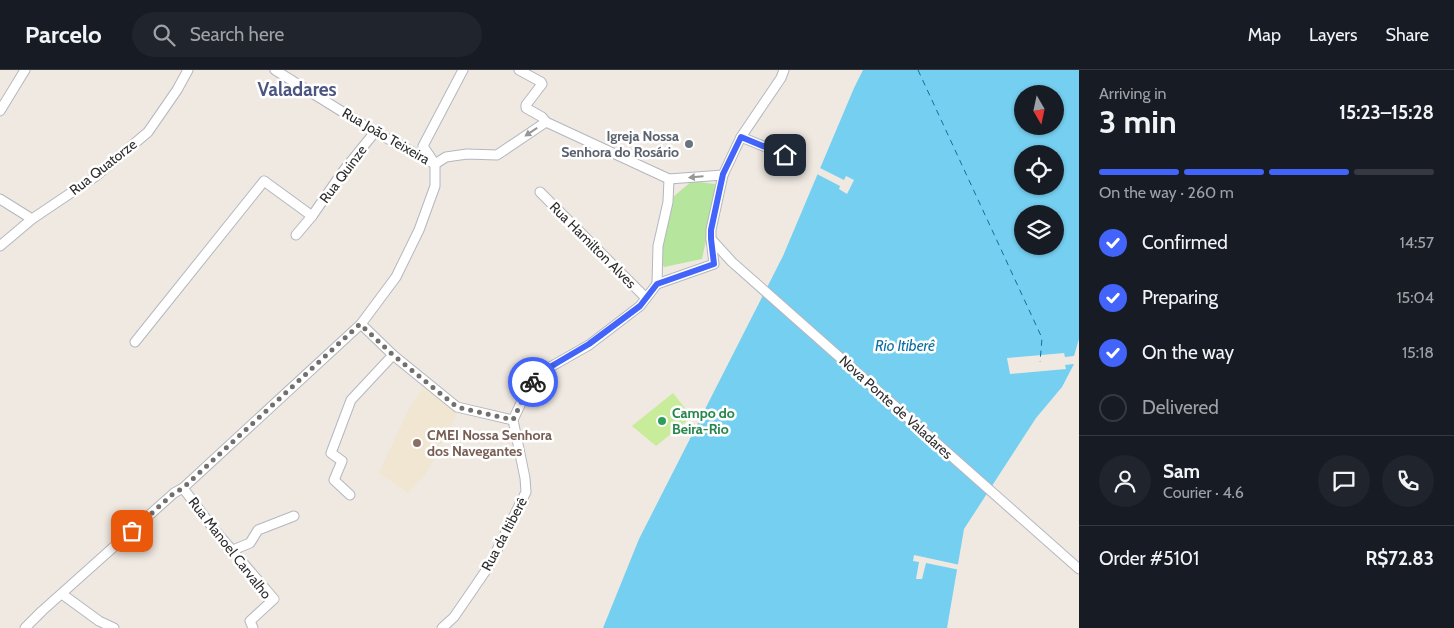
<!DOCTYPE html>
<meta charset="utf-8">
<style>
body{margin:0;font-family:Cabin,sans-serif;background:#20242c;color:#f1f3f6;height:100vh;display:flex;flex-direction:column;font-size:19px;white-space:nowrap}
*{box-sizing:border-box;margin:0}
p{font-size:16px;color:#9ea1a6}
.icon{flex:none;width:28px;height:28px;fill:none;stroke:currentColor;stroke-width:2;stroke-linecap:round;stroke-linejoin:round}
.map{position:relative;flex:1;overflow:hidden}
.details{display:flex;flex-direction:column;background:#171b24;width:375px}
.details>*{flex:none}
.needle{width:32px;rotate:171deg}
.controls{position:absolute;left:1014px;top:15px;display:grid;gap:10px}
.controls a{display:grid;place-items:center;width:50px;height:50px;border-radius:50%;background:#171b24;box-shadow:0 1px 4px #0004;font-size:25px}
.pin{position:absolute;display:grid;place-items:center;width:42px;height:42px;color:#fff;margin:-21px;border-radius:10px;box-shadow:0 2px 8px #0006}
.courier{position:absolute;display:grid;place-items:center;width:50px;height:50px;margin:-25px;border:4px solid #4264fb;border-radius:50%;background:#fff;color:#222;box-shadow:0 1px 6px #0007}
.summary em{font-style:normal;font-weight:700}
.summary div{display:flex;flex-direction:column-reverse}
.summary{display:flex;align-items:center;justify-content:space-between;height:85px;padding:0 20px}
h1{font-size:32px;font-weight:700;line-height:38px}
.bar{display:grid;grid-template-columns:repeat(4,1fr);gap:8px 5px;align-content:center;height:60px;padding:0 20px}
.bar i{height:6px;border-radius:4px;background:#363941}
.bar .on{background:#4264fb}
.bar p{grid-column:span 4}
.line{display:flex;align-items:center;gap:12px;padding:0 20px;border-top:1px solid #363941}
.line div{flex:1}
.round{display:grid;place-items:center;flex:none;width:52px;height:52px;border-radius:26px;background:#20242c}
ol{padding:0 20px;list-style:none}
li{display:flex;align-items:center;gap:15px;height:55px}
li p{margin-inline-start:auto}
li .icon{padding:5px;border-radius:50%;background:#4264fb;color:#fff;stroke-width:4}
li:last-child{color:#9ea1a6}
li i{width:28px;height:28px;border:2px solid #363941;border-radius:50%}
header{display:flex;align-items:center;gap:30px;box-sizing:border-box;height:70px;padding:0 25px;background:#171b24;border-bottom:1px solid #363941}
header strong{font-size:24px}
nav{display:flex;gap:28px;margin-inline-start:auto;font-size:18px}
.search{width:350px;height:45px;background:#20242c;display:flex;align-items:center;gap:12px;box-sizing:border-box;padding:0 18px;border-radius:28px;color:#9ea1a6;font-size:19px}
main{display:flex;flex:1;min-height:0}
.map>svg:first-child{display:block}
.education{fill:#f0e6d1}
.green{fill:#b6e59e}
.pitch{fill:#c9ec9a}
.water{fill:#75cff0;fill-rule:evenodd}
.pier{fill:#efe9e1}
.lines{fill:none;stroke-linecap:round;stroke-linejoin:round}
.ferry{stroke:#0d6fa3;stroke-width:1;stroke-dasharray:6 5;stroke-linecap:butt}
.minor-casing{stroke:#b4b7c1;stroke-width:11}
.minor{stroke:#fff;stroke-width:9}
.oneway{fill:#969696}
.done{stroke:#726f6d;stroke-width:5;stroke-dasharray:0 9}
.route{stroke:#4264fb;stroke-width:6}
.worship-dot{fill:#6b7280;stroke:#fff;stroke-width:2}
.leisure-dot{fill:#2e9e5b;stroke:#fff;stroke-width:2}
.education-dot{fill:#8d6e63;stroke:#fff;stroke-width:2}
.labels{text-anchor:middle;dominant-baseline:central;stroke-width:5;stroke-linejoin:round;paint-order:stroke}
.street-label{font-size:14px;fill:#2e2e2e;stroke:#fff}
.worship-label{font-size:14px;font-weight:bold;fill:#5b616d;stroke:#fff;text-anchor:end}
.leisure-label{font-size:14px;font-weight:bold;fill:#27864d;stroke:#fff;text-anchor:start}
.education-label{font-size:14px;font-weight:bold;fill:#785e54;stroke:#fff;text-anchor:start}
.water-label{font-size:15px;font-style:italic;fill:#0d6fa3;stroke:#fff}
.district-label{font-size:19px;font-weight:bold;fill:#4d5680;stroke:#fff}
</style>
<header>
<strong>Parcelo</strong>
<div class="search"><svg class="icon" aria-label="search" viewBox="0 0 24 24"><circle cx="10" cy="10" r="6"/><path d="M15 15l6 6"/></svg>Search here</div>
<nav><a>Map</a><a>Layers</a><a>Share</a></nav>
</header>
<main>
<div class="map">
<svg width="1079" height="558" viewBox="0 0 1079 558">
<rect width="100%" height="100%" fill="#efe9e1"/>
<path class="education" d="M424 317 457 344 427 402 408 423 379 403 408 341Z"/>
<path class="green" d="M692 111 715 114 714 133 702 189 664 197 659 188 661 162 673 127Z"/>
<path class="pitch" d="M673 323 692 347 656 376 632 356Z"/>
<path class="water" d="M863 0H1079V269L1074 286V294L1062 317 1036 348 964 459 947 558H603L639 469 783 186 854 18ZM1022 24H1055V56H1022ZM1022 84H1055V116H1022ZM1022 144H1055V176H1022Z"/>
<g class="pier">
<path d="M818 97 844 110 846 106 854 110 847 124 839 119 840 116 815 103Z"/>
<path d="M1064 283 1065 287 1074 286V294L1065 295 1066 299 1010 304 1007 288Z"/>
<path d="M914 485 960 495V500L926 493 922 509H916L919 492 913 491Z"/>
</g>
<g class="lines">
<path class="ferry" d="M918 0 1042 268 1040 292"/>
<defs>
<g id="minor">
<path d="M275 0 375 62 435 94 446 87 467 84 497 85 546 52 669 109 723 105"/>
<path d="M519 0 541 12 542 14 526 35V38L542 47 546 52"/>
<path d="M0 41 25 0"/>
<path d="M741 67 800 91"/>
<path d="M540 122 646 228"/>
<path d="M0 129 32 149"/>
<path d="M296 165 312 146 344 100 375 62"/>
<path d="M711 169 732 192 1079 499"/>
<path d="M0 176 32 149 96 106 148 62 177 20 188 0"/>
<path d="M657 214 714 194 711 169V160L723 105 741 67 781 8 784 0"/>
<path d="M657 214 658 176 668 132 669 109"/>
<path d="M361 254 393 285 457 337 513 350"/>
<path d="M135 272 264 111 312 146"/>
<path d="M183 418 213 458 274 529 250 551 253 558"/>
<path d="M350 425 334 410 342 391 331 383 351 330 393 285"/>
<path d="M233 480 250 473 258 460 294 446"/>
<path d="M62 524 99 551 114 558"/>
<path d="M25 558 42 541 174 423 183 418 361 254 396 207 419 160 435 116V94L423 76 463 0"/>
<path d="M442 558 454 547 489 496 526 422 525 408 513 350 529 316 545 300 589 275 640 236 657 214"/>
</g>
</defs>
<use href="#minor" class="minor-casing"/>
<use href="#minor" class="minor"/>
</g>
<defs><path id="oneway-solid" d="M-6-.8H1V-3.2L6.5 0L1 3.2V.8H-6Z" transform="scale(1.25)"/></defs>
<g class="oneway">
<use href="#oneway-solid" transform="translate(531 62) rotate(146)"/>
<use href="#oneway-solid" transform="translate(696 107) rotate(175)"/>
</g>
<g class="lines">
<path class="done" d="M132 461 174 423 183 418 360 254 393 285 457 337 513 350 529 316 533 312"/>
<path class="route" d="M533 312 545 300 589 274 640 236 657 214 714 194 711 169V160L723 104 741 67 785 85"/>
</g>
<circle class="worship-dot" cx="689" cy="74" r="5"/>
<circle class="leisure-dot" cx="662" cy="351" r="5"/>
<circle class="education-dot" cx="417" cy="373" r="5"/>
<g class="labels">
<g class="street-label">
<text transform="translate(386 66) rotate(30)">Rua João Teixeira</text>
<text transform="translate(103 97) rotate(-38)">Rua Quatorze</text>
<text transform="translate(343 104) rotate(-53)">Rua Quinze</text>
<text transform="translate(593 175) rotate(45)">Rua Hamilton Alves</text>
<text transform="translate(896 337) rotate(42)">Nova Ponte de Valadares</text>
<text transform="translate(504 464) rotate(-62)">Rua da Itiberê</text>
<text transform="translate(230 478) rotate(52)">Rua Manoel Carvalho</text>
</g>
<g class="worship-label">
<text x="679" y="66">Igreja Nossa<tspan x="679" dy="16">Senhora do Rosário</tspan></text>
</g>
<g class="leisure-label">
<text x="672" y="343">Campo do<tspan x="672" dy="16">Beira-Rio</tspan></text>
</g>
<g class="education-label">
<text x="427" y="365">CMEI Nossa Senhora<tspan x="427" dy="16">dos Navegantes</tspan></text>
</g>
<g class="water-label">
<text x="905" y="276">Rio Itiberê</text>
</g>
<g class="district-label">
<text x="297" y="19">Valadares</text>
</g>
</g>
</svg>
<div class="controls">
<a><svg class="needle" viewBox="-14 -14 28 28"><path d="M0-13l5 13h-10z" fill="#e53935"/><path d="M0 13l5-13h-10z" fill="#9ea1a6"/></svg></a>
<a><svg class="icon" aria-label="locate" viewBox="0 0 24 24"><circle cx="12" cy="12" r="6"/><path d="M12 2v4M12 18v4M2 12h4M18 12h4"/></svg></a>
<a><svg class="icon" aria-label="layers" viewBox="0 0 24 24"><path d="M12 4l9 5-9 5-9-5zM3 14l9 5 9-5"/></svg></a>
</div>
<div class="pin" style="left:132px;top:461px;background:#ea580c"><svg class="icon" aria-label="bag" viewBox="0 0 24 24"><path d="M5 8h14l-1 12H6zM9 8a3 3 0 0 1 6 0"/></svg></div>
<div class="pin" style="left:785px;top:85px;background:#1f2937"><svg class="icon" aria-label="home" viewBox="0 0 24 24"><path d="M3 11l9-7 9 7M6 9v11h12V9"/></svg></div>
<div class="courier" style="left:533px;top:312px"><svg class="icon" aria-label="bike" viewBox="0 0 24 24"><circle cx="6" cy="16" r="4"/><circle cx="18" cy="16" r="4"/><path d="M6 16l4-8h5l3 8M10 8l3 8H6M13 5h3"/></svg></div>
</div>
<section class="details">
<div class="summary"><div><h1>3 min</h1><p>Arriving in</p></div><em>15:23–15:28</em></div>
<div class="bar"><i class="on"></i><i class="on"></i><i class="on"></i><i></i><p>On the way · 260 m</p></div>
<ol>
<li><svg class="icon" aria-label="check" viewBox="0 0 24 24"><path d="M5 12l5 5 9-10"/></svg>Confirmed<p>14:57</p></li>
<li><svg class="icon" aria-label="check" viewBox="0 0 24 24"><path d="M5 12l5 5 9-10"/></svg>Preparing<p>15:04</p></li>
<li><svg class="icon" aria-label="check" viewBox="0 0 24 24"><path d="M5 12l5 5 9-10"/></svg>On the way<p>15:18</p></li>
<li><i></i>Delivered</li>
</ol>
<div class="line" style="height:90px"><a class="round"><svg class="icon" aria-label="person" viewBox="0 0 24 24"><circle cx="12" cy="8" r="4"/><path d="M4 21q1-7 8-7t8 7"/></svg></a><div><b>Sam</b><p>Courier · 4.6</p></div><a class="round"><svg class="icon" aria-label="chat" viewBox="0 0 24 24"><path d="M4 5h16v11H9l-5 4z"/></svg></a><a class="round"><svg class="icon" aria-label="phone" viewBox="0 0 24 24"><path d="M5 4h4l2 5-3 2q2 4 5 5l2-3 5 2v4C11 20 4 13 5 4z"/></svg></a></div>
<div class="line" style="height:65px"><div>Order #5101</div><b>R$72.83</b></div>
</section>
</main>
